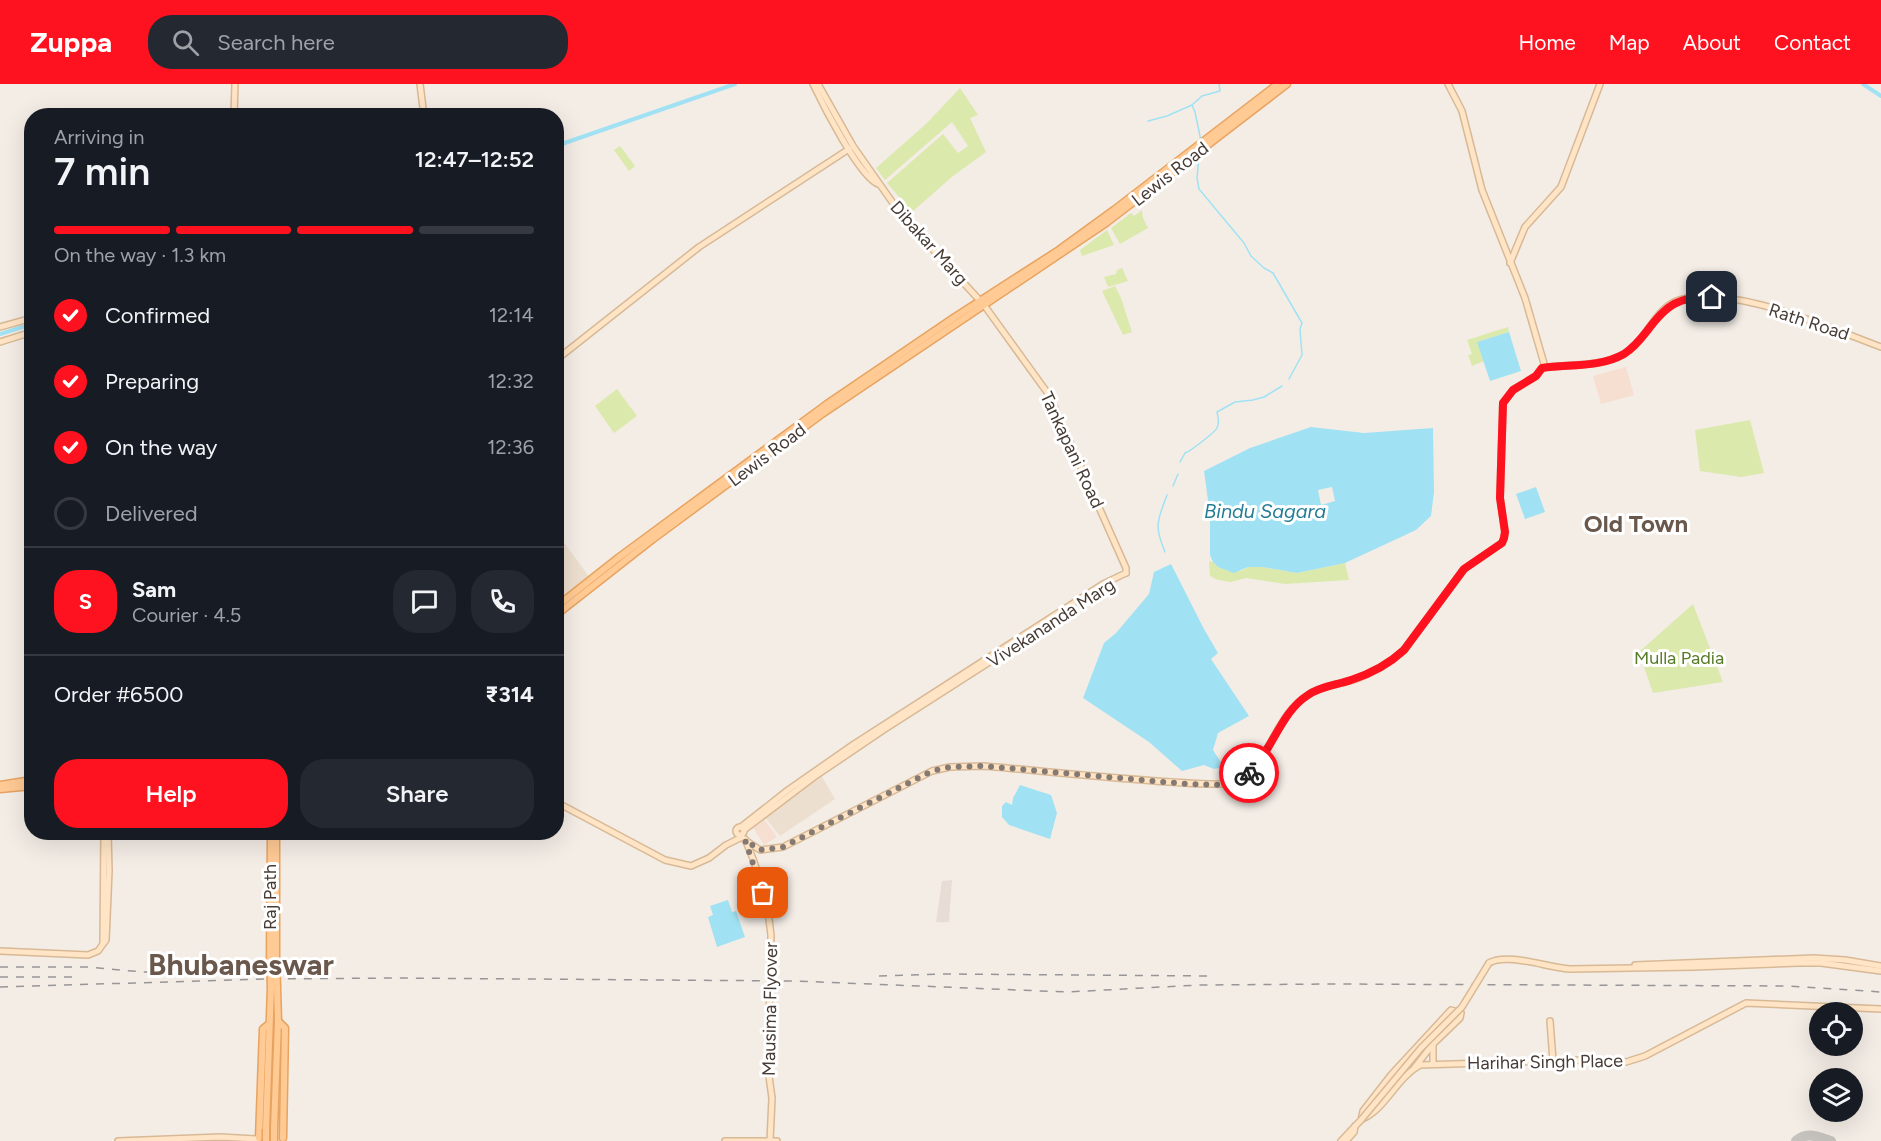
<!DOCTYPE html>
<meta charset="utf-8">
<style>
body{margin:0;font-family:Figtree,sans-serif;background:#242831;color:#f1f3f6;height:100vh;display:flex;flex-direction:column;font-size:22px;white-space:nowrap}
*{box-sizing:border-box;margin:0}
p{font-size:20px;color:#9ea1a6}
.icon{flex:none;width:33px;height:33px;fill:none;stroke:currentColor;stroke-width:2;stroke-linecap:round;stroke-linejoin:round}
.map{position:relative;flex:1;overflow:hidden}
.panel{position:absolute;left:24px;top:24px;width:540px;height:732px;display:flex;flex-direction:column;background:#171b24;border-radius:24px;box-shadow:0 6px 24px #0002}
.panel>*{flex:none}
.tools{position:absolute;left:1809px;top:918px;display:grid;gap:12px}
.tools a{display:grid;place-items:center;width:54px;height:54px;border-radius:50%;background:#171b24;box-shadow:0 6px 24px #0002;font-size:30px}
.pin{position:absolute;display:grid;place-items:center;width:51px;height:51px;color:#fff;margin:-26px;border-radius:12px;box-shadow:0 3px 9px #0006}
.courier{position:absolute;display:grid;place-items:center;width:60px;height:60px;margin:-30px;border:4px solid #ff121f;border-radius:50%;background:#fff;color:#222;box-shadow:0 2px 8px #0007}
.headline em{font-style:normal;font-weight:600}
.headline div{display:flex;flex-direction:column-reverse}
.headline{display:flex;align-items:center;justify-content:space-between;height:102px;padding:0 30px}
h1{font-size:39px;font-weight:600;line-height:45px}
.bar{display:grid;grid-template-columns:repeat(4,1fr);gap:9px 6px;align-content:center;height:72px;padding:0 30px}
.bar i{height:8px;border-radius:4px;background:#363941}
.bar .on{background:#ff121f}
.bar p{grid-column:span 4}
.line{display:flex;align-items:center;gap:15px;padding:0 30px;border-top:2px solid #363941}
.line div{flex:1}
.round{display:grid;place-items:center;flex:none;width:63px;height:63px;border-radius:24px;background:#242831}
ol{padding:0 30px;list-style:none}
li{display:flex;align-items:center;gap:18px;height:66px}
li p{margin-inline-start:auto}
li .icon{padding:6px;border-radius:50%;background:#ff121f;color:#fff;stroke-width:4}
li:last-child{color:#9ea1a6}
li i{width:33px;height:33px;border:3px solid #363941;border-radius:50%}
.primary-button{display:flex;gap:12px;margin-top:auto;padding:12px 30px}
.primary-button a{flex:1;height:69px;border-radius:24px;background:#ff121f;color:#fff;font-size:24px;font-weight:600;line-height:69px;text-align:center}
.primary-button a+a{background:#242831;color:#f1f3f6}
header{display:flex;align-items:center;gap:36px;box-sizing:border-box;height:84px;padding:0 30px;background:#ff121f;color:#fff}
header strong{font-size:28px}
nav{display:flex;gap:33px;margin-inline-start:auto;font-size:21px}
.search{width:420px;height:54px;background:#242831;display:flex;align-items:center;gap:15px;box-sizing:border-box;padding:0 21px;border-radius:24px;color:#9ea1a6;font-size:22px}
.map>svg:first-child{display:block}
.residential{fill:#e8ddd4}
.commercial{fill:#f6ded0}
.education{fill:#eddfcf}
.green{fill:#dbe9ad}
.water{fill:#a0e2f3;fill-rule:evenodd}
.lines{fill:none;stroke-linecap:round;stroke-linejoin:round}
.stream{stroke:#a0e2f3;stroke-width:1.5}
.canal{stroke:#a0e2f3;stroke-width:4}
.taxiway{stroke:#c5c2be;stroke-width:10}
.secondary-casing{stroke:#d8b996;stroke-width:8}
.primary-casing{stroke:#e8a360;stroke-width:9}
.secondary{stroke:#ffe5c5;stroke-width:5}
.primary{stroke:#ffca94;stroke-width:6}
.rail{stroke:#969696;stroke-width:1.5;stroke-dasharray:8 8;stroke-linecap:butt}
.secondary-bridge-casing{stroke:#d8b996;stroke-width:8;stroke-linecap:butt}
.primary-bridge-casing{stroke:#e8a360;stroke-width:9;stroke-linecap:butt}
.secondary-bridge{stroke:#ffe5c5;stroke-width:5}
.primary-bridge{stroke:#ffca94;stroke-width:6}
.done{stroke:#847a73;stroke-width:6;stroke-dasharray:0 10.8}
.route{stroke:#ff121f;stroke-width:8}
.labels{text-anchor:middle;dominant-baseline:central;stroke-width:6;stroke-linejoin:round;paint-order:stroke}
.street-label{font-size:18px;fill:#473c35;stroke:#fff}
.park-label{font-size:18px;fill:#577a26;stroke:#fff}
.water-label{font-size:20px;font-style:italic;fill:#257d95;stroke:#fff}
.district-label{font-size:24px;font-weight:bold;fill:#6a584c;stroke:#fff}
.town-label{font-size:30px;font-weight:bold;fill:#6a584c;stroke:#fff}
</style>
<header>
<strong>Zuppa</strong>
<div class="search"><svg class="icon" aria-label="search" viewBox="0 0 24 24"><circle cx="10" cy="10" r="6"/><path d="M15 15l6 6"/></svg>Search here</div>
<nav><a>Home</a><a>Map</a><a>About</a><a>Contact</a></nav>
</header>
<div class="map">
<svg width="1881" height="1057" viewBox="0 0 1881 1057">
<rect width="100%" height="100%" fill="#f4ede6"/>
<path class="residential" d="M952 796 949 838H942L951 839 936 838 942 797Z"/>
<g class="commercial">
<path d="M1626 283 1634 311 1601 320 1593 292Z"/>
<path d="M763 734 777 753 764 761 752 742Z"/>
</g>
<g class="education">
<path d="M557 449 590 494 557 520Z"/>
<path d="M821 691 835 715 780 752 764 732Z"/>
</g>
<g class="green">
<path d="M960 4 978 31 970 34 986 68 953 92 912 128 887 99 943 50 958 69 968 62 952 38 885 96 876 84 926 40Z"/>
<path d="M620 62 635 82 629 87 614 66Z"/>
<path d="M1142 126 1143 134 1148 144 1120 160 1111 144 1131 129 1134 132Z"/>
<path d="M1107 146 1114 161 1082 172 1080 166Z"/>
<path d="M1122 184 1128 197 1108 203 1104 193 1116 190 1117 186Z"/>
<path d="M1115 202 1121 214 1132 248 1123 251 1102 207Z"/>
<path d="M1508 243 1509 248 1478 258 1484 277 1472 282 1468 271 1472 270 1467 256Z"/>
<path d="M617 305 637 332 614 349 595 322Z"/>
<path d="M1750 336 1764 389 1741 393 1700 387 1695 346Z"/>
<path d="M1209 477 1213 478 1218 483 1241 487 1248 483H1262L1297 489 1345 479 1349 496 1285 500 1246 494 1231 498 1218 496 1210 492Z"/>
<path d="M1693 520 1723 598 1653 609 1639 568Z"/>
</g>
<g class="water">
<path d="M1509 248 1521 287 1490 297 1477 258Z"/>
<path d="M1311 343 1364 349 1433 344 1434 408 1431 432 1416 446 1345 479 1297 489 1262 483H1248L1234 489 1218 483 1213 478 1210 471V431L1204 387 1250 364ZM1332 403 1335 417 1321 421 1318 406Z"/>
<path d="M1536 403 1545 428 1525 435 1516 410Z"/>
<path d="M1171 480 1204 545 1218 569 1211 575 1249 632 1218 649 1213 666 1224 683 1214 685 1204 681 1182 687 1149 658 1083 614 1104 559 1116 549 1149 510 1154 488Z"/>
<path d="M1020 701 1051 711 1057 729 1050 755 1009 741 1002 733V722L1006 718 1012 721 1013 714Z"/>
<path d="M728 816 732 828 736 827 745 853 717 863 708 833 713 831 710 822Z"/>
</g>
<g class="lines">
<g class="stream">
<path d="M1148 37 1167 32 1192 21"/>
<path d="M1201 57 1195 28 1192 21 1202 12 1220 7 1219 0"/>
<path d="M1204 68 1199 72 1197 94 1199 105 1244 159 1251 172 1264 184 1273 189 1302 239 1300 245 1302 271 1289 295"/>
<path d="M1180 378 1185 369C1191 367 1215 348 1217 344 1220 339 1218 334 1217 328L1235 318 1253 316 1264 313 1282 302"/>
<path d="M1173 402 1178 390"/>
<path d="M1165 468C1154 441 1157 438 1167 411"/>
</g>
<g class="canal">
<path d="M1863 0 1881 12"/>
<path d="M556 62 735 0"/>
<path d="M0 250 32 240"/>
</g>
<path class="taxiway" d="M1796 1057C1807 1047 1818 1053 1831 1057"/>
<defs>
<g id="secondary">
<path d="M420 0 424 32"/>
<path d="M813 0C823 21 859 92 878 100"/>
<path d="M818 0 853 62 902 132 984 221 1049 311 1126 484V489"/>
<path d="M1448 0 1462 27 1482 106 1525 214 1545 283"/>
<path d="M234 32 235 0"/>
<path d="M1510 179 1525 143 1561 103 1600 0"/>
<path d="M0 243 32 234"/>
<path d="M0 258 32 248"/>
<path d="M556 276 699 163 849 65"/>
<path d="M556 718 665 776 691 782 709 774 726 761 742 753"/>
<path d="M741 743 788 706 854 660 1103 500 1126 489"/>
<circle cx="740" cy="747" r="4"/>
<path d="M744 746 814 693 882 647 1024 556"/>
<path d="M745 755C758 785 768 819 771 851"/>
<path d="M745 756 760 766 783 763 932 687 950 683 983 682C1016 684 1225 707 1238 698 1270 677 1275 634 1305 613 1319 602 1337 601 1353 596 1371 589 1390 579 1404 566L1464 485 1502 459 1504 454 1505 448 1500 414 1503 319 1513 306 1536 292 1542 284C1571 279 1607 285 1631 265 1647 252 1655 228 1674 218 1723 196 1832 245 1881 263"/>
<path d="M103 859 104 748"/>
<path d="M0 867 88 871 98 867 106 856 109 787 108 748"/>
<path d="M1489 879C1507 868 1549 884 1570 885L1694 883 1798 879H1821L1881 887"/>
<path d="M1635 881 1814 874 1845 876 1881 882"/>
<path d="M1550 937 1553 977"/>
<path d="M1433 961V980"/>
<path d="M1362 1035C1386 1025 1396 994 1420 981L1583 976 1626 978 1645 972 1746 919 1881 925"/>
<path d="M118 1057 220 1053 258 1055"/>
<path d="M725 1057H777"/>
<path d="M770 1057 772 1014"/>
<path d="M1341 1057 1361 1036 1363 1027 1391 991 1451 926 1461 929 1460 934 1433 960 1415 983"/>
<path d="M1346 1057 1354 1048 1355 1042"/>
</g>
<g id="primary">
<path d="M556 523 618 474 827 320 955 233 1059 166 1114 126 1278 0"/>
<path d="M556 531 653 455 822 330 1106 139 1287 0"/>
<path d="M0 701 32 696"/>
<path d="M0 705 32 702"/>
<path d="M276 875V748"/>
<path d="M270 876 271 748"/>
<path d="M278 937 285 944 283 1054"/>
<path d="M266 1045 271 903"/>
<path d="M274 1045 278 937 277 903"/>
<path d="M259 1054 263 945 269 940"/>
</g>
</defs>
<use href="#secondary" class="secondary-casing"/>
<use href="#primary" class="primary-casing"/>
<use href="#secondary" class="secondary"/>
<use href="#primary" class="primary"/>
<g class="rail">
<path d="M0 883H87L143 888H210"/>
<path d="M879 892 945 890 1215 892"/>
<path d="M0 893H72"/>
<path d="M0 903 265 895 394 894 795 897 1067 908 1199 901 1333 900 1788 902 1881 908"/>
</g>
<defs>
<g id="secondary-bridge">
<path d="M771 851 768 985 772 1014"/>
<path d="M1361 1036 1421 964 1462 923 1489 879"/>
</g>
<g id="primary-bridge">
<path d="M276 875 277 903"/>
<path d="M270 876 271 903"/>
<path d="M266 1057V1045"/>
<path d="M274 1057V1045"/>
</g>
</defs>
<use href="#secondary-bridge" class="secondary-bridge-casing"/>
<use href="#primary-bridge" class="primary-bridge-casing"/>
<use href="#secondary-bridge" class="secondary-bridge"/>
<use href="#primary-bridge" class="primary-bridge"/>
</g>
<g class="lines">
<path class="done" d="M763 809 745 756 760 766 783 763 932 687 950 683 983 682 1187 700 1231 701 1238 699 1249 689"/>
<path class="route" d="M1249 689C1273 666 1280 629 1308 611 1321 602 1337 601 1351 596 1370 590 1389 580 1404 566L1464 485 1502 459 1504 454 1505 448 1500 414 1503 319 1513 306 1536 292 1542 284C1569 280 1599 284 1624 270 1633 264 1640 256 1647 247 1667 220 1678 213 1712 213"/>
</g>
<g class="labels">
<g class="street-label">
<text transform="translate(1170 90) rotate(-38)">Lewis Road</text>
<text transform="translate(929 159) rotate(48)">Dibakar Marg</text>
<text transform="translate(1809 238) rotate(18)">Rath Road</text>
<text transform="translate(1072 366) rotate(65)">Tankapani Road</text>
<text transform="translate(767 371) rotate(-37)">Lewis Road</text>
<text transform="translate(1051 539) rotate(-33)">Vivekananda Marg</text>
<text transform="translate(270 813) rotate(-90)">Raj Path</text>
<text transform="translate(770 925) rotate(-89)">Mausima Flyover</text>
<text transform="translate(1545 978) rotate(-1)">Harihar Singh Place</text>
</g>
<g class="park-label">
<text x="1679" y="574">Mulla Padia</text>
</g>
<g class="water-label">
<text x="1265" y="427">Bindu Sagara</text>
</g>
<g class="district-label">
<text x="1636" y="439">Old Town</text>
</g>
<g class="town-label">
<text x="241" y="880">Bhubaneswar</text>
</g>
</g>
</svg>
<div class="tools">
<a><svg class="icon" aria-label="locate" viewBox="0 0 24 24"><circle cx="12" cy="12" r="6"/><path d="M12 2v4M12 18v4M2 12h4M18 12h4"/></svg></a>
<a><svg class="icon" aria-label="layers" viewBox="0 0 24 24"><path d="M12 4l9 5-9 5-9-5zM3 14l9 5 9-5"/></svg></a>
</div>
<div class="pin" style="left:763px;top:809px;background:#ea580c"><svg class="icon" aria-label="bag" viewBox="0 0 24 24"><path d="M5 8h14l-1 12H6zM9 8a3 3 0 0 1 6 0"/></svg></div>
<div class="pin" style="left:1712px;top:213px;background:#1f2937"><svg class="icon" aria-label="home" viewBox="0 0 24 24"><path d="M3 11l9-7 9 7M6 9v11h12V9"/></svg></div>
<div class="courier" style="left:1249px;top:689px"><svg class="icon" aria-label="bike" viewBox="0 0 24 24"><circle cx="6" cy="16" r="4"/><circle cx="18" cy="16" r="4"/><path d="M6 16l4-8h5l3 8M10 8l3 8H6M13 5h3"/></svg></div>
<section class="panel">
<div class="headline"><div><h1>7 min</h1><p>Arriving in</p></div><em>12:47–12:52</em></div>
<div class="bar"><i class="on"></i><i class="on"></i><i class="on"></i><i></i><p>On the way · 1.3 km</p></div>
<ol>
<li><svg class="icon" aria-label="check" viewBox="0 0 24 24"><path d="M5 12l5 5 9-10"/></svg>Confirmed<p>12:14</p></li>
<li><svg class="icon" aria-label="check" viewBox="0 0 24 24"><path d="M5 12l5 5 9-10"/></svg>Preparing<p>12:32</p></li>
<li><svg class="icon" aria-label="check" viewBox="0 0 24 24"><path d="M5 12l5 5 9-10"/></svg>On the way<p>12:36</p></li>
<li><i></i>Delivered</li>
</ol>
<div class="line" style="height:108px"><b class="round" style="background:#ff121f;color:#fff">S</b><div><b>Sam</b><p>Courier · 4.5</p></div><a class="round"><svg class="icon" aria-label="chat" viewBox="0 0 24 24"><path d="M4 5h16v11H9l-5 4z"/></svg></a><a class="round"><svg class="icon" aria-label="phone" viewBox="0 0 24 24"><path d="M5 4h4l2 5-3 2q2 4 5 5l2-3 5 2v4C11 20 4 13 5 4z"/></svg></a></div>
<div class="line" style="height:78px"><div>Order #6500</div><b>₹314</b></div>
<div class="primary-button"><a>Help</a><a>Share</a></div>
</section>
</div>
